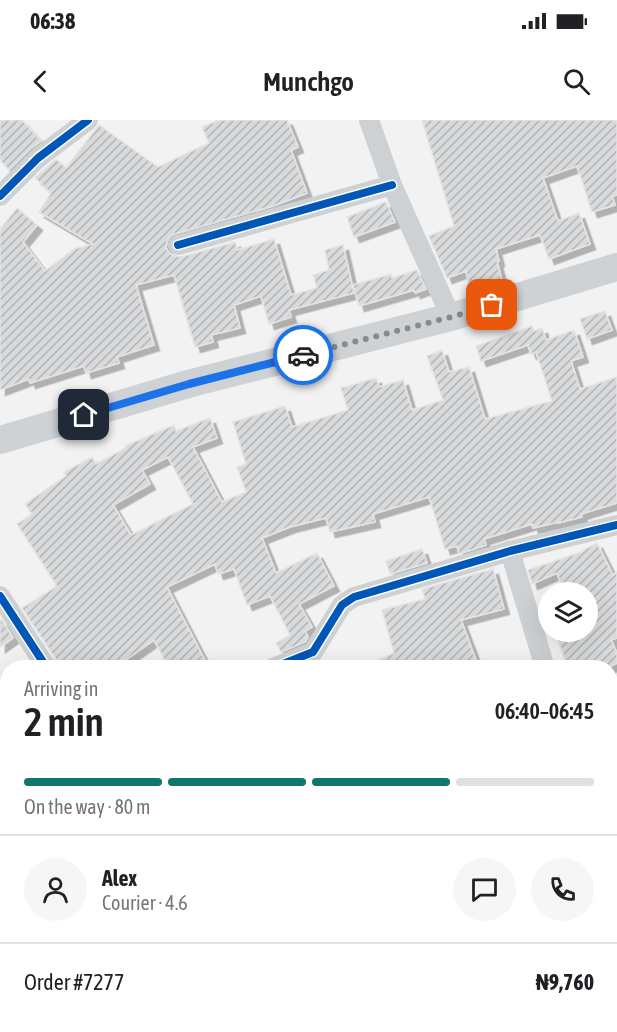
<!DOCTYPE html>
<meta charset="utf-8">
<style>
body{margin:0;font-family:"Asap Condensed",sans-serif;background:#f6f6f6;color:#202124;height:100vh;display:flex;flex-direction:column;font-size:22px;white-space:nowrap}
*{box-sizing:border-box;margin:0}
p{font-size:20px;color:#757577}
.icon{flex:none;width:33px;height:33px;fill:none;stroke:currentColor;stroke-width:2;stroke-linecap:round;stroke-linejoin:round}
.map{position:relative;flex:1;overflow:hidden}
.details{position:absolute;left:0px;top:540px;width:618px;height:372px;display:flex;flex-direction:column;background:#fff;border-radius:24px 24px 0 0;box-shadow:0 6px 24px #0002}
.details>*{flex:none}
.buttons{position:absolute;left:538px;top:462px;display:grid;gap:12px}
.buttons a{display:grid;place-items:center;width:60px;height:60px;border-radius:50%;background:#fff;box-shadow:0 6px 24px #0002;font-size:30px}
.pin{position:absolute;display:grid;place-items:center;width:51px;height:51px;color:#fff;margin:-26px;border-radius:12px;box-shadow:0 3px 9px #0006}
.courier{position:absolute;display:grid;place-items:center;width:60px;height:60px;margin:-30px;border:4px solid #1a73e8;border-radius:50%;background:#fff;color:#222;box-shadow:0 2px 8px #0007}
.summary em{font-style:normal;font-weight:600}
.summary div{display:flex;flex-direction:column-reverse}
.summary{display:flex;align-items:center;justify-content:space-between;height:102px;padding:0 24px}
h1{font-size:39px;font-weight:600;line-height:45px}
.bar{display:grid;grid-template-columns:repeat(4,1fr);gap:9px 6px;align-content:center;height:72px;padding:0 24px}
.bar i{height:8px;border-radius:4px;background:#e0e0e0}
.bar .active{background:#0f766e}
.bar p{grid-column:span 4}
.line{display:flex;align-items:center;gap:15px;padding:0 24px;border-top:2px solid #e0e0e0}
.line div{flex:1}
.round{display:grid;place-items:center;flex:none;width:63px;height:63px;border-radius:32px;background:#f6f6f6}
.status{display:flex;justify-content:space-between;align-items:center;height:42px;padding:0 30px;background:#fff;direction:ltr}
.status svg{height:16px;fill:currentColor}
header{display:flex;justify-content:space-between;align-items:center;height:78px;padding:0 24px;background:#fff;font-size:27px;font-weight:600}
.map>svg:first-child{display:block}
.building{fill:url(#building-hatch);stroke:#e3e4e5;stroke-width:1.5;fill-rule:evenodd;filter:url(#shadow)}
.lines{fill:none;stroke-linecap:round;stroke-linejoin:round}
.minor{stroke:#cdd1d3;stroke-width:20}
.secondary{stroke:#ced2d4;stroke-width:28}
.cycleway-casing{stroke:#fff;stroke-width:11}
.cycleway{stroke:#0057b8;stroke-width:8}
.done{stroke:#838c93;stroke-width:6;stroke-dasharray:0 10.8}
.route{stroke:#1a73e8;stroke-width:8}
</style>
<div class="status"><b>06:38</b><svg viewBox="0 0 49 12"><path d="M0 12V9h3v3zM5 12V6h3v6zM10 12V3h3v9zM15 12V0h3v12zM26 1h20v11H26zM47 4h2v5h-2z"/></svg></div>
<header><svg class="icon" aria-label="back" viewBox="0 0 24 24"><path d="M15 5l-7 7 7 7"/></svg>Munchgo<svg class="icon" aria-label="search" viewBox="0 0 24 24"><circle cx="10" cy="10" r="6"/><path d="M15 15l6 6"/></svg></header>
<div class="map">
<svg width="617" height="912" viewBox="0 0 617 912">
<defs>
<pattern id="building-hatch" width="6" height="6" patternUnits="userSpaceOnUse" patternTransform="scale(1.5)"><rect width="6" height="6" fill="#d9dadc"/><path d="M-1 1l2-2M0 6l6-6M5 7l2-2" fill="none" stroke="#b2b4b6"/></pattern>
<filter id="shadow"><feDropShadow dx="5.5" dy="5.5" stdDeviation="0" flood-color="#0004"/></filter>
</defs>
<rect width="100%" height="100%" fill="#f2f2f2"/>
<g class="building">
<path d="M0 0H22L41 21 30 29 9 50 0 40Z"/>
<path d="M219 0H287L298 27 291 30 307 73 273 86 174 114 170 116 167 121 166 128 169 133 174 136 181 137 235 122 237 130 274 119 291 175 317 168 313 155 329 150 325 130 343 125 354 173 289 190 291 197 269 204 261 176 234 185 240 208 211 215 213 222 195 227 174 155 136 165 154 225 117 237 119 243 86 253 84 246 30 263 29 259 0 270V109L17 88 37 105 23 122 45 151 74 129 93 124 39 92 51 73 35 58 56 39 66 48 99 5 158 47 209 23 202 7Z"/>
<path d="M422 0H617V75L612 76 615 85 592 92 577 46 543 58 558 101 579 93 590 124 549 139 540 115 496 129 499 141H497L502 161 470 168 466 151 447 158 429 116 454 106Z"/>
<path d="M386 82 395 102 354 117 347 97Z"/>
<path d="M417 150 426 169 415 173 414 170 359 186 353 165 391 154 392 158Z"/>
<path d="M605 191 612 210 587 219 580 199Z"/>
<path d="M532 206 534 211 542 208 546 220 574 210 583 237 571 241 580 269 617 257V383L581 394 582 397 558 403V402L533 408 532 404 484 419 486 425 459 434 457 426 445 429 429 377 373 394 375 402 330 412 326 398 290 407 262 418 276 453 317 433 334 466 299 484 312 507 305 511 308 517 305 522 281 532 276 523 290 515 270 476 247 485 234 449 218 454 215 444 167 467 209 548H169L154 520 114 548H59L57 541 22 488 57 466 17 404 32 394 25 384 66 356 64 352 92 337 96 344 126 328 125 326 174 305 176 311 210 298 217 318 193 327 222 382 246 372 237 347 246 344 233 302 285 286 292 307 348 290 341 268 376 258 379 267 403 260 412 290 443 280 427 236 442 230 449 252 469 247 485 299 552 281 536 232 531 234 528 225 481 241 476 226ZM168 337 193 384 131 415 113 385 150 364 142 350Z"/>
<path d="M597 423 613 455 617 452V518L611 520 617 533V543L608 548H568L557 517 573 512H588V472H564L557 453 532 464 528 450 584 431 583 430Z"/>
<path d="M422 429 427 443 390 454 386 441Z"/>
<path d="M493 449 504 489 461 500 479 548H359L394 533 382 490 425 479 422 469Z"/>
<path d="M2 500 13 518 0 527V501Z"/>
</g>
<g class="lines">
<g class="minor">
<path d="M369 0 392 65 451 197"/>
<path d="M0 76 38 38 88 0"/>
<path d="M178 125 392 65"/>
<path d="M510 431 545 548"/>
<path d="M0 476 47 548"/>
<path d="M273 548 313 532 342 485 354 477 510 431 617 405"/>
<path d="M610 666 617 675"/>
<path d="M0 885 8 880"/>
<path d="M295 904 301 912"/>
<path d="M563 904 573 912"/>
</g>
<path class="secondary" d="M0 320 188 264 451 197 617 147"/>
<defs>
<g id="cycleway">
<path d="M0 76 38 38 88 0"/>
<path d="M178 125 392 65"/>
<path d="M0 476 47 548"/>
<path d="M273 548 313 532 342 485 354 477 510 431 617 405"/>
</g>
</defs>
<use href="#cycleway" class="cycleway-casing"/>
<use href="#cycleway" class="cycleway"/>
</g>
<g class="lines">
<path class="done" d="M303 235 451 197 492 185"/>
<path class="route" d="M84 295 189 264 303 235"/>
</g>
</svg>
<div class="buttons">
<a><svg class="icon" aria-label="layers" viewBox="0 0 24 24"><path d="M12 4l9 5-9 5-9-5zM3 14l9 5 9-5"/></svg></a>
</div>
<div class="pin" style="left:492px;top:185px;background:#ea580c"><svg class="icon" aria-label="bag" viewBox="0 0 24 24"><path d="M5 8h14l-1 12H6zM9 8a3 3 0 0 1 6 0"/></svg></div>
<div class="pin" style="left:84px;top:295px;background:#1f2937"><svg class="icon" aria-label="home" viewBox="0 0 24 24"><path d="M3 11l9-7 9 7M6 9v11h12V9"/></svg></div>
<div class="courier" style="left:303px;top:235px"><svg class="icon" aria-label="car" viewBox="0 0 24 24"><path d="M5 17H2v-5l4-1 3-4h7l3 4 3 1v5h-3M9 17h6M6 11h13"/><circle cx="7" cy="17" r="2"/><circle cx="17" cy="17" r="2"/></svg></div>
<section class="details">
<div class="summary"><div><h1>2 min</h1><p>Arriving in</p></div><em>06:40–06:45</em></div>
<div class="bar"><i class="active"></i><i class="active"></i><i class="active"></i><i></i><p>On the way · 80 m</p></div>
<div class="line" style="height:108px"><a class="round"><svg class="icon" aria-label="person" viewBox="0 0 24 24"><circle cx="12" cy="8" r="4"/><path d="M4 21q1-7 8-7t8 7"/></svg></a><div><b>Alex</b><p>Courier · 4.6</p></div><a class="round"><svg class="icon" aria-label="chat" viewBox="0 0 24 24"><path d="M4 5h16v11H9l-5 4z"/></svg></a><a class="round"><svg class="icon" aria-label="phone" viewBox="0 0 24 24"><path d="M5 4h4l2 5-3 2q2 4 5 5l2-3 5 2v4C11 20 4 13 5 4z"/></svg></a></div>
<div class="line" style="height:78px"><div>Order #7277</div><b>₦9,760</b></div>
</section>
</div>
